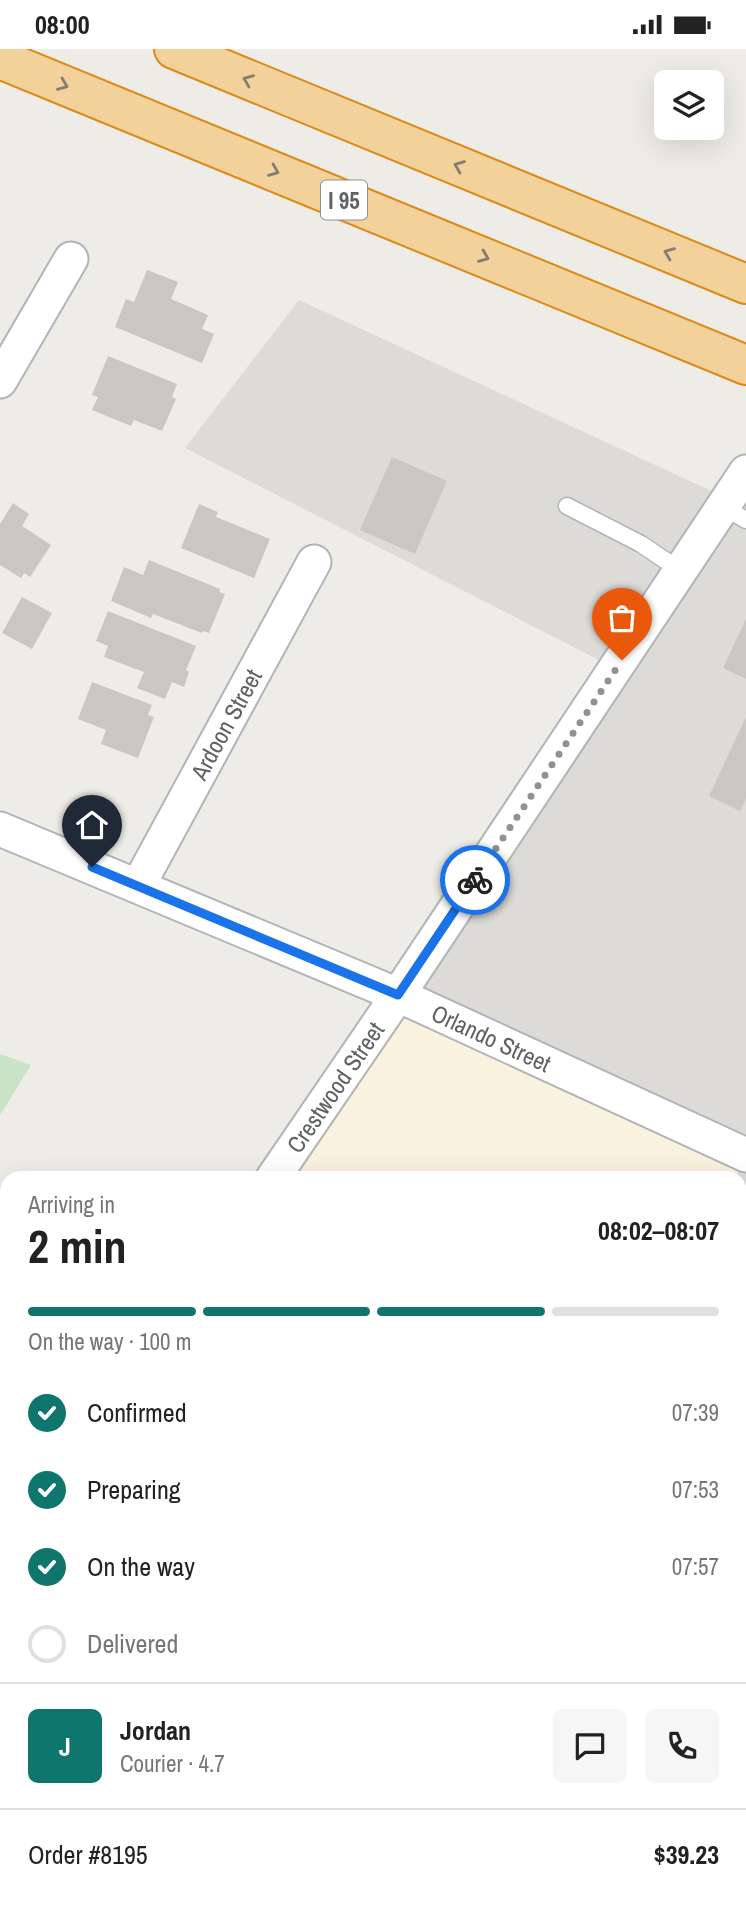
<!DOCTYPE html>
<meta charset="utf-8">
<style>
body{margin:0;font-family:"Archivo Narrow",sans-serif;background:#f6f6f6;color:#222;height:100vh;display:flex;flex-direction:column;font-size:26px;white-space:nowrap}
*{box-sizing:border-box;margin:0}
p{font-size:23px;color:#767676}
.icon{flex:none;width:38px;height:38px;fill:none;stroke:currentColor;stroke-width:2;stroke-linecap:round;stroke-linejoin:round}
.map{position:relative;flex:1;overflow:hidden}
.side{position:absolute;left:0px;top:1122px;width:747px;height:744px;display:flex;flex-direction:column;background:#fff;border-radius:21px 21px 0 0;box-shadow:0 7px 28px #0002}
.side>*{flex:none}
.tools{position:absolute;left:654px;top:21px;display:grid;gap:14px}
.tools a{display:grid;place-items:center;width:70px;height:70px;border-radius:10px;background:#fff;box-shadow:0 7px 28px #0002;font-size:35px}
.pin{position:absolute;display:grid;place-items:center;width:60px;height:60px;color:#fff;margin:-72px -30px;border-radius:50% 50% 50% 0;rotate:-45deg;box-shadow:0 0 7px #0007}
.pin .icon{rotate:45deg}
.courier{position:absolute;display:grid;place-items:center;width:70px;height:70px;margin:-35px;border:5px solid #1a73e8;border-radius:50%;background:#fff;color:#222;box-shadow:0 2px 9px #0007}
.overview em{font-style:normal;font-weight:700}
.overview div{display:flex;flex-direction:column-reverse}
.overview{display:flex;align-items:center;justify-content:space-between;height:119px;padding:0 28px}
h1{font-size:46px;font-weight:700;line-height:52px}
.bar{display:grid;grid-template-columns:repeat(4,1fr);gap:10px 7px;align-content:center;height:84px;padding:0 28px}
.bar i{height:9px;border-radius:5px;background:#e0e0e0}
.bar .selected{background:#0f766e}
.bar p{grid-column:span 4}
.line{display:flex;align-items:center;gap:18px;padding:0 28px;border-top:2px solid #e0e0e0}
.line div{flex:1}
.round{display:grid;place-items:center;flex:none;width:74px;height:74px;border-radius:10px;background:#f6f6f6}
ol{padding:0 28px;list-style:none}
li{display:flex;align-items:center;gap:21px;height:77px}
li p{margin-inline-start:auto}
li .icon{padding:7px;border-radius:50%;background:#0f766e;color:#fff;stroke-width:4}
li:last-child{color:#767676}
li i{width:38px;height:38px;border:4px solid #e0e0e0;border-radius:50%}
.status{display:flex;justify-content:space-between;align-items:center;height:49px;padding:0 35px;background:#fff;direction:ltr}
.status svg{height:19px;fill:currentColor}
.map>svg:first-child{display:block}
.commercial{fill:#faf1df}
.industrial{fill:#dddbd8}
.green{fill:#c9e3c6}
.building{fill:#cac7c3}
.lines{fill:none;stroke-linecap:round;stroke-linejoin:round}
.lane-casing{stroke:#b1b4b7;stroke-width:19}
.street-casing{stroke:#b1b4b7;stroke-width:37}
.highway-casing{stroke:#db8a19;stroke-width:42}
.lane{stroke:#fff;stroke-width:16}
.street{stroke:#fff;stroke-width:33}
.highway{stroke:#f2d29a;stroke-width:38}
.oneway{stroke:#837e72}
.done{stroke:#909292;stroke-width:7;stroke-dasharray:0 12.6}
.route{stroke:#1a73e8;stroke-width:9}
.labels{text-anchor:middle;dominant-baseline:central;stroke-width:6;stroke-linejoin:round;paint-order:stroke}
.shield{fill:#fff;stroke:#8e9193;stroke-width:2}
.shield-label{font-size:23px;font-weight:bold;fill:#5e6265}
.street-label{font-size:24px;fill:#5e6265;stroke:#fff}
</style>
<div class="status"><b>08:00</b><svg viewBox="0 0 49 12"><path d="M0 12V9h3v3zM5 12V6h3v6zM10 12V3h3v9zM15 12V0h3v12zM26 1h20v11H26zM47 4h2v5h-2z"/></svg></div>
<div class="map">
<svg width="746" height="1865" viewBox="0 0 746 1865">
<rect width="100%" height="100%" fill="#eeece6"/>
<path class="commercial" d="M419 942 746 1112 734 1129H290Z"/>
<g class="industrial">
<path d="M299 251 746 458V1095L419 942 628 626 185 399Z"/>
<path d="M746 1112V1857L740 1853V1129H734Z"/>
</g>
<g class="green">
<path d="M0 1005 31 1016 0 1066Z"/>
<path d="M740 1853 746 1857V1865H642L647 1859 740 1858Z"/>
</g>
<g class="building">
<path d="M147 221 178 233 171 250 208 266 202 280 214 285 202 314 115 278 126 250 134 253Z"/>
<path d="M108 307 177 335 172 348 176 350 162 382 134 371 131 377 92 361 98 348 92 346Z"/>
<path d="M392 408 447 432 415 505 360 481Z"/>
<path d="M13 454 29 465 22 477 51 496 30 528 24 524 21 529 0 516V475Z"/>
<path d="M199 455 218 463 216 468 270 490 254 529 181 499Z"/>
<path d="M149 511 220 540 219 543 225 545 209 584 203 582 202 584 153 565 151 569 111 552 124 518 143 526Z"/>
<path d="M22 548 52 564 32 600 2 584Z"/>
<path d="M108 562 196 597 186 621 189 623 184 638 172 633 165 650 137 639 144 623 104 608 108 597 96 592Z"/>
<path d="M746 570V630L723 619Z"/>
<path d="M92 633 152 656 148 666 154 668 138 709 101 695 106 681 78 670Z"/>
<path d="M746 668V750L740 762 709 747Z"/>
<path d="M746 1270V1446L740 1455V1279Z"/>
<path d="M740 1754 746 1757V1839L740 1837Z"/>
</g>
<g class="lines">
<defs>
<g id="lane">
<path d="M567 457 641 495 681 522"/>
<path d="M723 458 746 471"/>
<path d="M745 1501 746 1499"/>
</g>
<g id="street">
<path d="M0 332 71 210"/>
<path id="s1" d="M0 780 398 946 746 1106"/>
<path id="s2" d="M138 837 314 513"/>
<path id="s3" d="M273 1129 398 946 746 423"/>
<path d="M0 1533 7 1515"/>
<path d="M0 1587 7 1600"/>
<path d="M0 1810 7 1798"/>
<path d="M33 1858 38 1865"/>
<path d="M288 1858 292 1865"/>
</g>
<g id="highway">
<path d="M174 0 746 235"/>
<path d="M0 10 746 316"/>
</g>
</defs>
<use href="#lane" class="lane-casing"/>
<use href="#street" class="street-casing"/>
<use href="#highway" class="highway-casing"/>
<use href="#lane" class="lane"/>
<use href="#street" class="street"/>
<use href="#highway" class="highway"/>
</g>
<defs><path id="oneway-chevron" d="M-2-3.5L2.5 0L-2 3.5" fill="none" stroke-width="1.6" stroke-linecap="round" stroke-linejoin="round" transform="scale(1.75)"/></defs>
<g class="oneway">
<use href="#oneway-chevron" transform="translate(248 31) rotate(-158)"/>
<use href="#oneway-chevron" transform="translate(63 36) rotate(22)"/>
<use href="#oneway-chevron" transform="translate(459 117) rotate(-158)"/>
<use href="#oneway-chevron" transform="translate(274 122) rotate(22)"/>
<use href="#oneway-chevron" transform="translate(669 204) rotate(-158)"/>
<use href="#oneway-chevron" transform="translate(484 208) rotate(22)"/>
</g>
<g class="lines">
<path class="done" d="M475 831 622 611"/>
<path class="route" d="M92 818 398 946 475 831"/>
</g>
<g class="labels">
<rect class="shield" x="321" y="131.5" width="46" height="39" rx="5"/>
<g class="shield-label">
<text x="344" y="151">I 95</text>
</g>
<g class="street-label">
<text stroke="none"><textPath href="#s2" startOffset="184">Ardoon Street</textPath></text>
<text stroke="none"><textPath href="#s1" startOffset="534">Orlando Street</textPath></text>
<text stroke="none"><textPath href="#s3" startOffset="110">Crestwood Street</textPath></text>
</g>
</g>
</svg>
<div class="tools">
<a><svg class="icon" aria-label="layers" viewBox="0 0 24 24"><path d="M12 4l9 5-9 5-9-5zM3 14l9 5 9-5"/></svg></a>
</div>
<div class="pin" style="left:622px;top:611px;background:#ea580c"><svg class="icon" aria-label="bag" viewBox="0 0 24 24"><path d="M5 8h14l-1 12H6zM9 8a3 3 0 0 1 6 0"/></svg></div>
<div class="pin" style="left:92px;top:818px;background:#1f2937"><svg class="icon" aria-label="home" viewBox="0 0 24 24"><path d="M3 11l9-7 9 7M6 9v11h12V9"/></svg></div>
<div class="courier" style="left:475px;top:831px"><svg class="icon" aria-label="bike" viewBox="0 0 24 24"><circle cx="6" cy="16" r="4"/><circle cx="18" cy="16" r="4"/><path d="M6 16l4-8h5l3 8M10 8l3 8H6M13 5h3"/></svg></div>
<section class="side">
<div class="overview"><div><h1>2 min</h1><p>Arriving in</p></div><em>08:02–08:07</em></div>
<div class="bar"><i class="selected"></i><i class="selected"></i><i class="selected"></i><i></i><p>On the way · 100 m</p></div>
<ol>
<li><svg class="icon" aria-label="check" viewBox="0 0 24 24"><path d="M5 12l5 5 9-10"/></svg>Confirmed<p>07:39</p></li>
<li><svg class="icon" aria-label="check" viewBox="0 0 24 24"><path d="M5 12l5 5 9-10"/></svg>Preparing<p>07:53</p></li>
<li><svg class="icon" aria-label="check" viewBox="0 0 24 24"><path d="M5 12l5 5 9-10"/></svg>On the way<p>07:57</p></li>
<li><i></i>Delivered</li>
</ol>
<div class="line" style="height:126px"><b class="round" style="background:#0f766e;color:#fff">J</b><div><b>Jordan</b><p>Courier · 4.7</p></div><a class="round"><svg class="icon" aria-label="chat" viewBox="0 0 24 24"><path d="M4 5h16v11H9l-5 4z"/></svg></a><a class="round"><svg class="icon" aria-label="phone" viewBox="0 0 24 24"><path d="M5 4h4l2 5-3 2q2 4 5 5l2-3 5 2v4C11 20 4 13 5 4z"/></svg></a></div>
<div class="line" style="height:91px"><div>Order #8195</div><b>$39.23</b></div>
</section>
</div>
